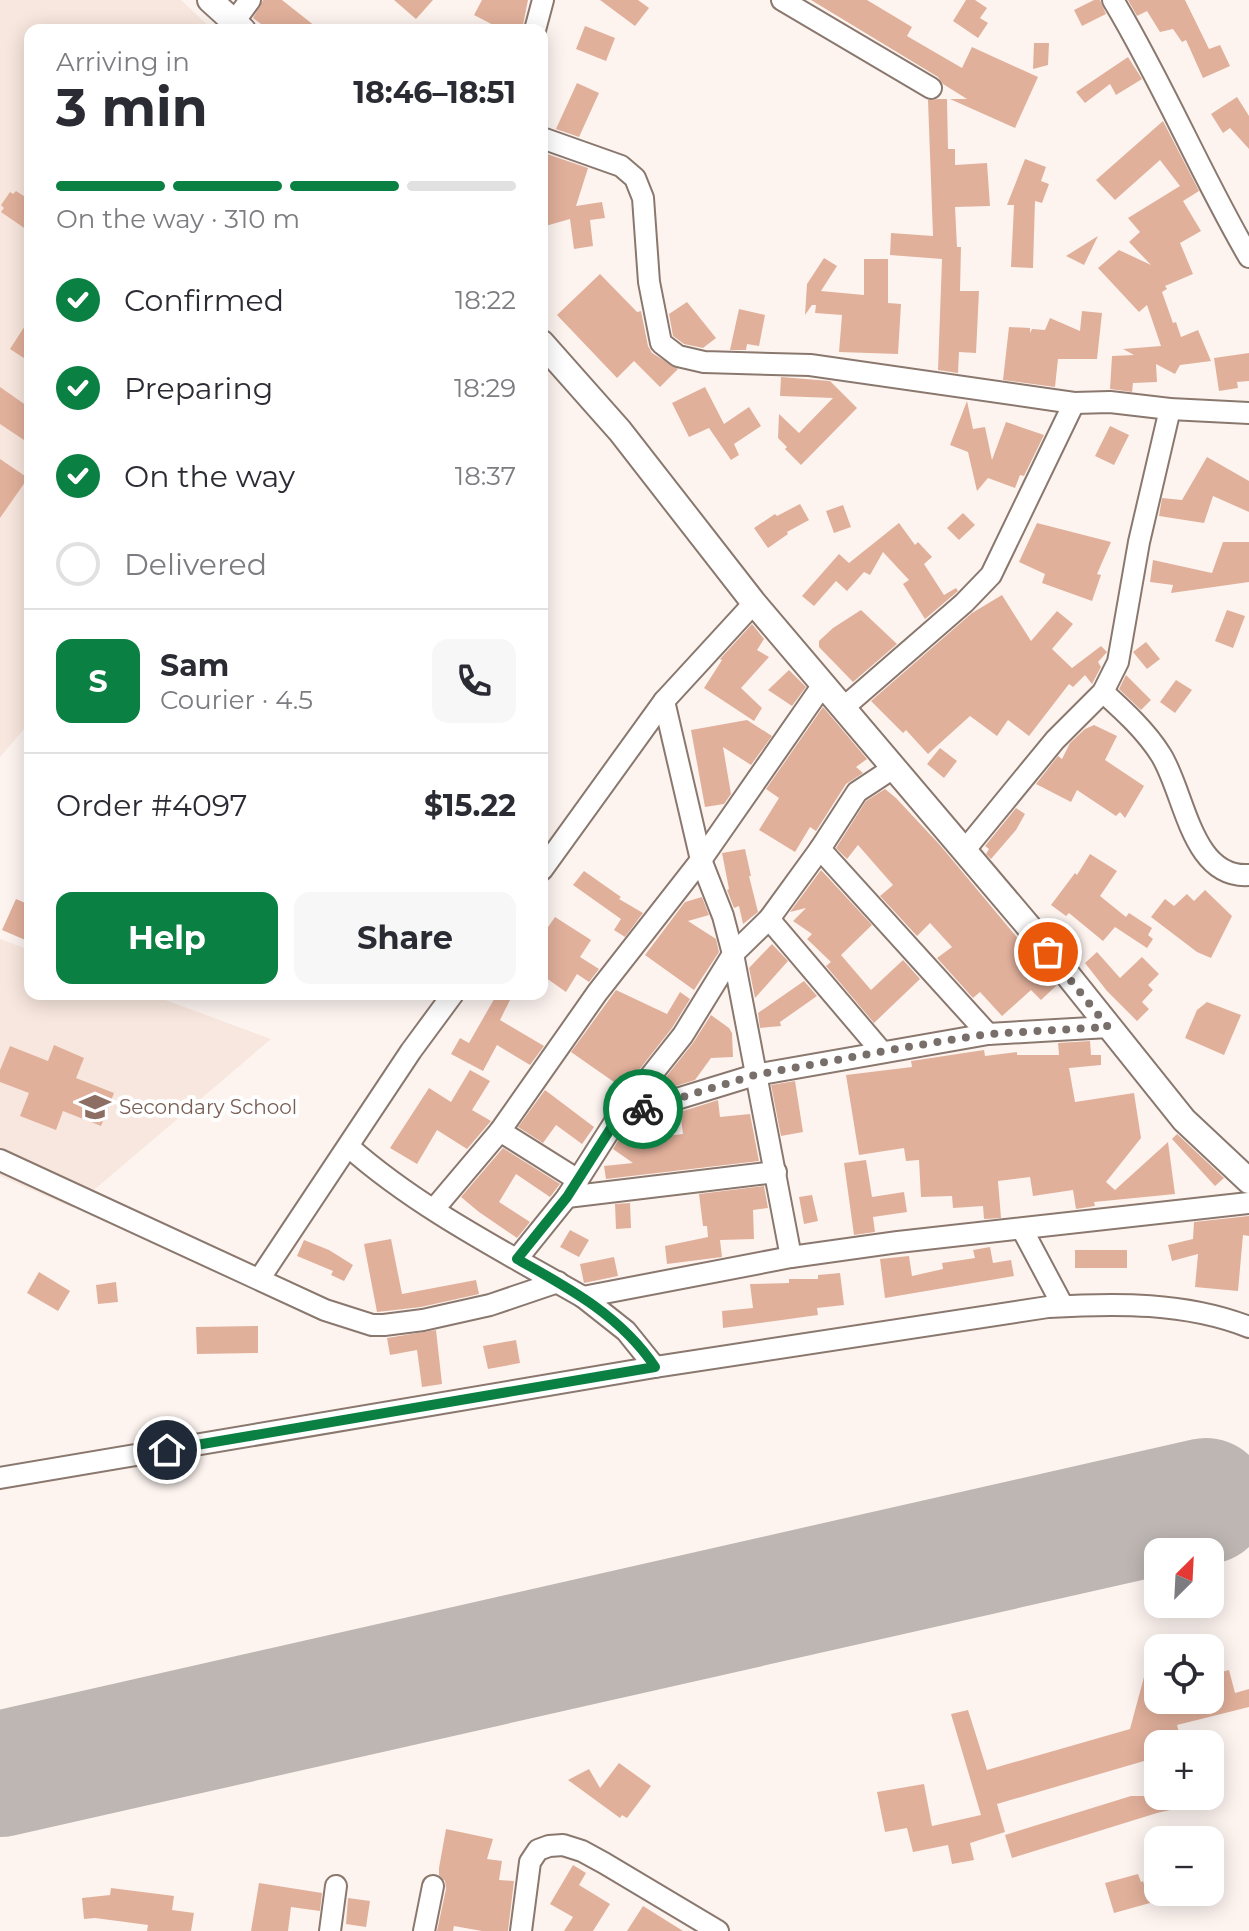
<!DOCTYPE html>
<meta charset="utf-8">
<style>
body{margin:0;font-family:Montserrat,sans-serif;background:#f7f7f7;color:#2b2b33;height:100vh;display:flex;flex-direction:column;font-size:30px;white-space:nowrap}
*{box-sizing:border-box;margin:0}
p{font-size:26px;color:#7c7c81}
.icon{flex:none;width:44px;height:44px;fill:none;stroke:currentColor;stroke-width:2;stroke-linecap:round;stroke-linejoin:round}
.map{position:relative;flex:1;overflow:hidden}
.drawer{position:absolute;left:24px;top:24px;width:524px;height:976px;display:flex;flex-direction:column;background:#fff;border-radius:16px;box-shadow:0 4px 20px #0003}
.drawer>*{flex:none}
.needle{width:52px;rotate:24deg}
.fabs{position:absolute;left:1144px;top:1538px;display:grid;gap:16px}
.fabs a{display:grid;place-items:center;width:80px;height:80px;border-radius:16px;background:#fff;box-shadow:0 4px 20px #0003;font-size:40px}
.pin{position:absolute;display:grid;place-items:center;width:68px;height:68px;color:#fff;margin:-34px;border:4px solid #fff;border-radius:50%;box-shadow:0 2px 8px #0007}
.courier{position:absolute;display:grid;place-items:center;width:80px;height:80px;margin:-40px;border:6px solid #0b8043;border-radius:50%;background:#fff;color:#222;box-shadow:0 2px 10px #0007}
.headline em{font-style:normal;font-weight:700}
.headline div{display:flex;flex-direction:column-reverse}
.headline{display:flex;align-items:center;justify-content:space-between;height:136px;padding:0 32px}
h1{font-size:52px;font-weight:700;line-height:60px}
.bar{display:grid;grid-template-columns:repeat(4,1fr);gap:12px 8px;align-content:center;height:96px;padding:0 32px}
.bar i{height:10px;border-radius:6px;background:#e1e1e2}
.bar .selected{background:#0b8043}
.bar p{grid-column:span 4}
.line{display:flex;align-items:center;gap:20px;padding:0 32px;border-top:2px solid #e1e1e2}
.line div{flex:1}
.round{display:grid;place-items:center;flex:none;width:84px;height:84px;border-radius:16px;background:#f7f7f7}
ol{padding:0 32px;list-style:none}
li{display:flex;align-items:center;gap:24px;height:88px}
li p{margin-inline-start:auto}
li .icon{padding:8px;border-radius:50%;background:#0b8043;color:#fff;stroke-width:4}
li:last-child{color:#7c7c81}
li i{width:44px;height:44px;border:4px solid #e1e1e2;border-radius:50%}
.action{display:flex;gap:16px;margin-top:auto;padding:16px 32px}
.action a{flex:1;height:92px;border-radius:16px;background:#0b8043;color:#fff;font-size:32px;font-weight:700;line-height:92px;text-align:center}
.action a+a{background:#f7f7f7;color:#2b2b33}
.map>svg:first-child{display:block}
.built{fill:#f8e7de}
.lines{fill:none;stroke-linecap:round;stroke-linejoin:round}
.runway{stroke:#beb6b2;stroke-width:126}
.building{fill:#e1b09b}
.minor-casing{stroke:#8a786e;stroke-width:24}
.major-casing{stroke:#8a786e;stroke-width:28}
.minor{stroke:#fff;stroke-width:20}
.major{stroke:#fff;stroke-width:24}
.done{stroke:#786f6b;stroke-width:8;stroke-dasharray:0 14.4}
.route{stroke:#0b8043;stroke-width:10}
.labels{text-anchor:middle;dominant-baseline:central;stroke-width:8;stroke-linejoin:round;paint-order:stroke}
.education-label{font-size:20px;fill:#785e54;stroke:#fff;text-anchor:start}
</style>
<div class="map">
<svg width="1249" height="1931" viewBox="0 0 1249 1931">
<rect width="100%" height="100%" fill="#fdf4f0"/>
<g class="built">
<path d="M0 0H181L213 30H30V722L0 757Z"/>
<path d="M0 939 30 950V994H149L271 1039 73 1208 0 1176Z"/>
</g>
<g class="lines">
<path class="runway" d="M0 1774 1206 1501"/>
</g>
<g class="building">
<path d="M263 0H282L320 30H269L253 18Z"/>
<path d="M394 0H433L416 19Z"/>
<path d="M482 0H528L522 30H503L474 15Z"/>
<path d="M600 0H638L649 8 635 26Z"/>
<path d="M811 0H867L912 27 907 36 962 68 972 47 1038 77 1015 128 950 99H967L943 84 938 77Z"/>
<path d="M966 0H975L987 8 980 18 988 23 978 38 953 21Z"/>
<path d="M1094 0H1100L1106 14 1082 26 1074 10Z"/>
<path d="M1128 0H1185L1209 49 1220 45 1230 66 1203 78 1186 40 1182 42 1173 29 1160 32 1147 11 1137 16Z"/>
<path d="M585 26 615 38 606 61 576 49Z"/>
<path d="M1034 43H1049L1048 65 1033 69Z"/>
<path d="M1128 57 1142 79 1116 95 1110 84 1085 103 1076 92Z"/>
<path d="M577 83 599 93 579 137 556 129Z"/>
<path d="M1237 97 1249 116V149L1230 128 1223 133 1211 114Z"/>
<path d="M938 99H947L948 149H955V165L987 163 990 206 955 207 957 247H961L960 291H979L976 353 959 352 958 373 938 370 942 259 890 255 891 233 933 236 928 100Z"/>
<path d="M1163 121 1199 191 1183 201 1201 231 1180 243 1193 274 1165 286 1167 289 1162 292 1173 323 1176 322 1181 337 1198 330 1211 361 1180 365 1175 374 1156 364 1157 382 1133 383 1132 392 1110 389 1112 356 1134 355 1123 349 1161 346 1147 305 1139 312 1098 268 1119 250 1151 265 1129 242 1140 232 1128 218 1180 186 1160 160 1115 200 1096 180Z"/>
<path d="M547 154 588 168 576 206 602 202 605 218 590 220 593 246 574 249 570 219 542 227V170Z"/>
<path d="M1025 159 1046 167 1041 181 1049 184 1042 203 1035 201 1033 268 1011 267 1014 205H1007Z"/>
<path d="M16 191 30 200V232L1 212 4 208 1 205 10 192 13 194Z"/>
<path d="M1098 236 1084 265 1066 256Z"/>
<path d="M824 258 837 266 821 291 864 295V259H888V303L901 304 898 354 839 352 842 315 815 313 816 305H812L805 315 807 284Z"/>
<path d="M600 274 637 312 641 311 648 346 652 353 678 369 660 387 634 361 617 378 557 315Z"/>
<path d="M687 302 716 338 703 348 684 344 673 336 669 314Z"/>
<path d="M739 309 765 315 759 346 747 344 746 350H730Z"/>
<path d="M1082 311 1102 313 1097 359H1058L1055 387 1003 380 1009 327 1030 328V333L1032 329 1045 330 1050 318 1080 331Z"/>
<path d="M30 318V362L10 349Z"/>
<path d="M1249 353V381L1237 382 1238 388 1219 391 1214 358Z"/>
<path d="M781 377 830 381 857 408 801 465 785 449 787 447 778 438 779 414 799 433 833 398 780 396Z"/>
<path d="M0 387 30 408V444L0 424Z"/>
<path d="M705 387 724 424 749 407 761 426 734 444 739 455 731 460 709 428 689 437 672 403Z"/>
<path d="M967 401 973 429 985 427 992 460 1006 422 1044 435 1024 476 1020 475 1015 488 988 478 977 491 968 452 950 445Z"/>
<path d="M1110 426 1129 435 1114 465 1095 456Z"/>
<path d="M1207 457 1249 481V512L1213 496 1204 523 1159 516 1162 498 1182 500Z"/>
<path d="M0 459 28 478 0 518Z"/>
<path d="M800 504 809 520 787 532 788 534 768 548 754 528 775 514 777 516Z"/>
<path d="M843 505 851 527 834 533 826 511Z"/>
<path d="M963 513 975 525 959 540 947 528Z"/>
<path d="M899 523 915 545 918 542 932 557 924 564 944 595 956 588 958 591 925 619 903 584 909 580 883 552 870 575 864 572 847 591 836 581 814 606 802 596 839 554 849 563Z"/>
<path d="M1037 523 1111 542 1097 574 1101 575 1092 601 1042 583 1045 574 1019 562Z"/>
<path d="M1223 542H1249V582L1171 593 1173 585 1150 582 1153 560 1212 573Z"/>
<path d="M1002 595 1031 641 1057 611 1073 624 1052 649 1072 668 1101 646 1107 652 1098 662 1101 667 1092 684 1085 675 1073 687 1069 684 1029 736 1008 720 997 736 970 716 928 754 906 730 903 733 871 701 972 613Z"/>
<path d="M861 610 897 644 853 682 819 647V641L833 628Z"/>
<path d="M1227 610 1245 616 1233 648 1215 641Z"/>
<path d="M752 624 764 639 757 650 769 657 741 688 762 708 754 721 704 688 722 660 720 659Z"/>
<path d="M1146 642 1160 659 1147 669 1133 652Z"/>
<path d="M789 670 806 687 792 706 768 690Z"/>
<path d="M1126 675 1151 700 1141 710 1119 689Z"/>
<path d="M1176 680 1192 690 1175 713 1160 702Z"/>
<path d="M823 707 867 759 856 767 863 773 846 784 816 831 810 827 795 852 759 830 779 798 766 789Z"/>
<path d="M747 720 772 736 751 765 723 747 731 794 724 804 705 807 691 730Z"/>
<path d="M1094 725 1117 736 1105 760 1144 786 1125 818 1120 812 1116 816 1077 790 1071 802 1036 784 1058 756 1062 759 1070 743 1085 729Z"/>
<path d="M940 748 957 761 944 778 927 764Z"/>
<path d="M885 789 896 798 939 844 1057 985 1041 1000 1031 990 1002 1016 980 992 973 998 937 958 952 947 930 923 917 936 880 896 893 885 858 845 847 859 836 848 866 801Z"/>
<path d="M1016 808 1025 814 1016 830 991 859 986 854 989 849 985 846Z"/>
<path d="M745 849 751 876H749L758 912 743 924 739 906 734 908 727 890 729 889 722 853Z"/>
<path d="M1090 854 1117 871 1100 896 1126 917 1129 913 1152 928 1148 935 1153 939 1147 948 1115 927 1103 941 1069 913 1066 916 1051 905 1075 873 1077 875Z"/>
<path d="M821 870 872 925 841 955 871 990 903 960 920 979 874 1023 826 966 831 962 807 939 812 934 793 921 806 908 790 912Z"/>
<path d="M584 871 621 897 619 899 643 913 625 937 614 930 621 919 573 885Z"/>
<path d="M1205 890 1232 916 1211 958 1197 952 1151 917 1165 899 1174 906 1187 894 1194 901Z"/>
<path d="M702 897 709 915 688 921 716 939 719 952 694 990 645 955 685 902Z"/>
<path d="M16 899 30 905V942L2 930Z"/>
<path d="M555 917 591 940 580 957 599 969 589 982 577 974 566 992 542 975V936Z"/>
<path d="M772 944 788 961 755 998 749 968Z"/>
<path d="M1097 952 1120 978 1142 957 1159 974 1148 985 1153 990 1142 1002 1149 1009 1137 1021 1107 991 1085 963Z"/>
<path d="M804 981 817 996 780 1022 781 1026 760 1028 758 1013Z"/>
<path d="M616 990 667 1014 680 992 690 999 672 1028 624 1089 571 1052Z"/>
<path d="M497 994H513L500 1020 544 1046 530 1065 497 1045 483 1071 451 1054 460 1038 469 1043Z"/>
<path d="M1207 1002 1241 1015 1224 1055 1185 1038 1197 1010Z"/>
<path d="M711 1015 729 1028 732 1033 733 1057 711 1058 695 1080 663 1090 658 1087 693 1043Z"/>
<path d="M1090 1041 1091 1055H1101V1065L1069 1068 1075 1102 1134 1093 1141 1138 1106 1182 1115 1190 1168 1142 1175 1194 1094 1202 1095 1206 1076 1209 1073 1190 1033 1196 1030 1177 998 1181 1001 1218 984 1219 983 1206 953 1208 952 1196 921 1197 919 1160 906 1161 904 1148 859 1155 846 1075 912 1067 911 1061 984 1050 985 1056 1017 1052V1055H1059L1058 1043Z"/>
<path d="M54 1045 84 1058 76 1078 114 1093 101 1126 63 1111 56 1130 20 1116 29 1093 0 1082V1070L10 1046 48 1061Z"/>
<path d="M470 1070 490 1081 472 1110 491 1121 467 1149 437 1130 417 1164 390 1148 429 1088 451 1102Z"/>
<path d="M795 1081 803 1132 781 1136 771 1085Z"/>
<path d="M545 1090 594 1127 582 1144 556 1125 543 1143 518 1127Z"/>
<path d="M718 1100 720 1117 750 1114 759 1161 606 1179 604 1166 633 1163 613 1149 626 1128 642 1139 683 1134 680 1112Z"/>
<path d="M1177 1134 1224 1178 1215 1186 1172 1139Z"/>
<path d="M503 1148 560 1184 550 1197 516 1174 499 1202 530 1222 517 1238 479 1212 461 1197Z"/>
<path d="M866 1160 872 1197 904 1192 907 1212 873 1217 875 1232 854 1235 844 1163Z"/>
<path d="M764 1186 768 1208 753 1210 754 1239 720 1240 722 1257 667 1264 665 1246 708 1237 707 1226H703L699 1194Z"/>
<path d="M812 1195 818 1221 804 1224 799 1197Z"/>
<path d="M630 1203 631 1228 616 1229 615 1204Z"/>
<path d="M1249 1216V1236L1243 1235 1238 1291 1195 1287 1198 1254 1172 1261 1168 1245 1193 1239 1194 1222Z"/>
<path d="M570 1230 589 1240 579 1257 560 1247Z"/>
<path d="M391 1239 402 1294 476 1280 479 1294 421 1307 377 1312 364 1244Z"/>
<path d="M304 1240 329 1250 353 1265 344 1281 331 1275 333 1271 297 1256Z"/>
<path d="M990 1247 993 1263 1011 1260 1014 1276 885 1298 880 1259 909 1256 912 1276 943 1269 942 1263 975 1258 973 1250Z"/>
<rect x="1075" y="1250" width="52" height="18"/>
<path d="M614 1257 618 1276 584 1283 580 1264Z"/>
<path d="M39 1272 70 1291 58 1311 27 1293Z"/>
<path d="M840 1273 844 1305 817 1308 818 1315 723 1328 722 1311 753 1308 750 1284 789 1283V1279H818V1275Z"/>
<path d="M116 1282 118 1302 98 1304 96 1285Z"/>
<path d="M258 1326V1353L197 1354 196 1327Z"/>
<path d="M436 1330 442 1384 422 1387 417 1350 390 1355 387 1338Z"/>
<path d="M516 1340 520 1363 488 1369 483 1346Z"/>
<path d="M1229 1670 1235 1693 1249 1689V1707L1177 1725 1182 1744H1158V1794H1153L1144 1761 997 1804 1005 1832 970 1843 974 1860 952 1864 948 1845 913 1852 907 1828 885 1832 877 1792 924 1784 932 1826 981 1815 951 1714 968 1710 987 1770 1130 1729 1144 1677 1158 1680V1700H1220L1213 1674Z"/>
<path d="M619 1763 651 1786 627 1818 622 1815 620 1818 568 1780 589 1769 600 1788Z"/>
<path d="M1131 1796H1208L1209 1801 1157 1813 1012 1858 1005 1835Z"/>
<path d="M446 1829 493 1839 487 1859 502 1861 499 1880 514 1881 508 1931H482L454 1926 453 1931H437L446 1889 445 1881 439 1875V1868Z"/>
<path d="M573 1865 586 1873 579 1885 610 1904 593 1931H564L573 1917 550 1904Z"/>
<path d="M1138 1874 1141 1882 1143 1881 1150 1903 1114 1913 1105 1883Z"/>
<path d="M259 1883 322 1893 320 1911 291 1907 288 1931H251Z"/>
<path d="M111 1888 174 1896 172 1910 194 1913 191 1931H147L148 1925 95 1918 84 1919 82 1898 110 1895Z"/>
<path d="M348 1898 370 1901 366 1927 346 1924Z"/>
<path d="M643 1906 683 1931H627Z"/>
</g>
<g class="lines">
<defs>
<g id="minor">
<path d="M782 0 931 88"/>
<path d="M1113 0C1163 83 1200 173 1249 257"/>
<path d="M234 22 250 0"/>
<path d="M535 30 543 0"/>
<path d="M542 138 621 166 635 178 643 198 649 282 661 343 678 356 704 362 810 365 1074 403 1110 402 1170 409 1249 413"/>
<path d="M1103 692C1124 711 1146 731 1161 755 1185 793 1191 879 1249 875"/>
<path d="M664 701 701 860 723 916 733 954 791 1257"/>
<path d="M842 709 964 603 991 575 1074 403"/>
<path d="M820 849 988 1034"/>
<path d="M964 851 1055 740 1103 692 1118 662 1139 542 1170 409"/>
<path d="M542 870 664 701 754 603"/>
<path d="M769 919 882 1052"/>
<path d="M618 1117 755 1075 988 1034 1108 1027"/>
<path d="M500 1131 578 1180"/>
<path d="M349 1147C418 1208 503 1251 583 1297L791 1257 898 1242 1249 1203"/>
<path d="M0 1160 325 1310 372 1325H384L423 1320 490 1305 558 1282"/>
<path d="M567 1197 776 1172"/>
<path d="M434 1209 500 1131 597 993 701 860 822 686"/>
<path d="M1022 1229 1063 1306"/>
<path d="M517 1259 567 1197 618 1117 683 1035 733 954 769 919 820 849 857 792 895 767"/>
<path d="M260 1278 411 1051 453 994"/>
<path d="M583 1297 626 1331 655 1367"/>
<path d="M0 1478 655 1367 1048 1307C1116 1303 1185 1302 1249 1327"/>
<path d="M330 1931 336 1886"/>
<path d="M424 1931 433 1886"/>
<path d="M521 1931 530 1862 538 1850 549 1846 563 1845 582 1851 604 1863 718 1931"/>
</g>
<g id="major">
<path d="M210 0 243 30"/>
<path d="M542 343 620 431 754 603 1035 934 1184 1120 1249 1181"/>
</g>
</defs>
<use href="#minor" class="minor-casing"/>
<use href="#major" class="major-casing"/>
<use href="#minor" class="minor"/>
<use href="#major" class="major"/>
</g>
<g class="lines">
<path class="done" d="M643 1109 755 1075 907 1047 988 1034 1108 1027 1048 952"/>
<path class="route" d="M167 1450 655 1367C621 1316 569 1288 517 1259L567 1197 618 1117 643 1109"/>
</g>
<defs>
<symbol id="school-bare" viewBox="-9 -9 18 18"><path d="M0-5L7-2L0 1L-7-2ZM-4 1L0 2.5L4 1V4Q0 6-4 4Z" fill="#8d6e63" stroke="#fff" stroke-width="2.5" paint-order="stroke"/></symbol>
</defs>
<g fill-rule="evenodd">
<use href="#school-bare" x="73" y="1085" width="44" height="44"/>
</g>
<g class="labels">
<g class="education-label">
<text x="119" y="1107">Secondary School</text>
</g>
</g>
</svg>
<div class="fabs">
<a><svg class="needle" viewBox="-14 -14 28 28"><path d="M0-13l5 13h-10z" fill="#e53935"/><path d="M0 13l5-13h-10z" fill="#7c7c81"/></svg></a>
<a><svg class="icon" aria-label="locate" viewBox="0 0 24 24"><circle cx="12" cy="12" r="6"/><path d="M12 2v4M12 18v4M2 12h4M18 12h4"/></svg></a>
<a>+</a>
<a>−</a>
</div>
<div class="pin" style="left:1048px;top:952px;background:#ea580c"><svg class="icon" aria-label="bag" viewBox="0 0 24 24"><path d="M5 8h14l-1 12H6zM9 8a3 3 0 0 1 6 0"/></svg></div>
<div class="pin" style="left:167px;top:1450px;background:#1f2937"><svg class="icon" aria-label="home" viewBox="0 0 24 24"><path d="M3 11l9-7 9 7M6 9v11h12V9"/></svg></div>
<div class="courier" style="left:643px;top:1109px"><svg class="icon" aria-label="bike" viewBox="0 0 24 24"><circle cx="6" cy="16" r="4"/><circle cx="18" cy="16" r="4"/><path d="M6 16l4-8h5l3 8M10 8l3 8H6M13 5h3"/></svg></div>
<section class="drawer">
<div class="headline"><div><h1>3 min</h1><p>Arriving in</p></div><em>18:46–18:51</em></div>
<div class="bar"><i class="selected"></i><i class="selected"></i><i class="selected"></i><i></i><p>On the way · 310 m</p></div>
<ol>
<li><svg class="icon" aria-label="check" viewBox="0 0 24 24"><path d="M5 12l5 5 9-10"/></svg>Confirmed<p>18:22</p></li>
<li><svg class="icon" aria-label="check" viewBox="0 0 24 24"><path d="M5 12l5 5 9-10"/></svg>Preparing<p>18:29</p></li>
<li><svg class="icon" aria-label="check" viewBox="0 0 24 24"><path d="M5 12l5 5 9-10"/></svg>On the way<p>18:37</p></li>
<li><i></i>Delivered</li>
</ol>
<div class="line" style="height:144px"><b class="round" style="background:#0b8043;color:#fff">S</b><div><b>Sam</b><p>Courier · 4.5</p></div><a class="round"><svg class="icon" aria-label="phone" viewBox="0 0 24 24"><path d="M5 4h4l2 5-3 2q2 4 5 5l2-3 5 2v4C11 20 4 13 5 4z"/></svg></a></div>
<div class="line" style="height:104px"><div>Order #4097</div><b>$15.22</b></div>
<div class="action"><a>Help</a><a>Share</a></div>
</section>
</div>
